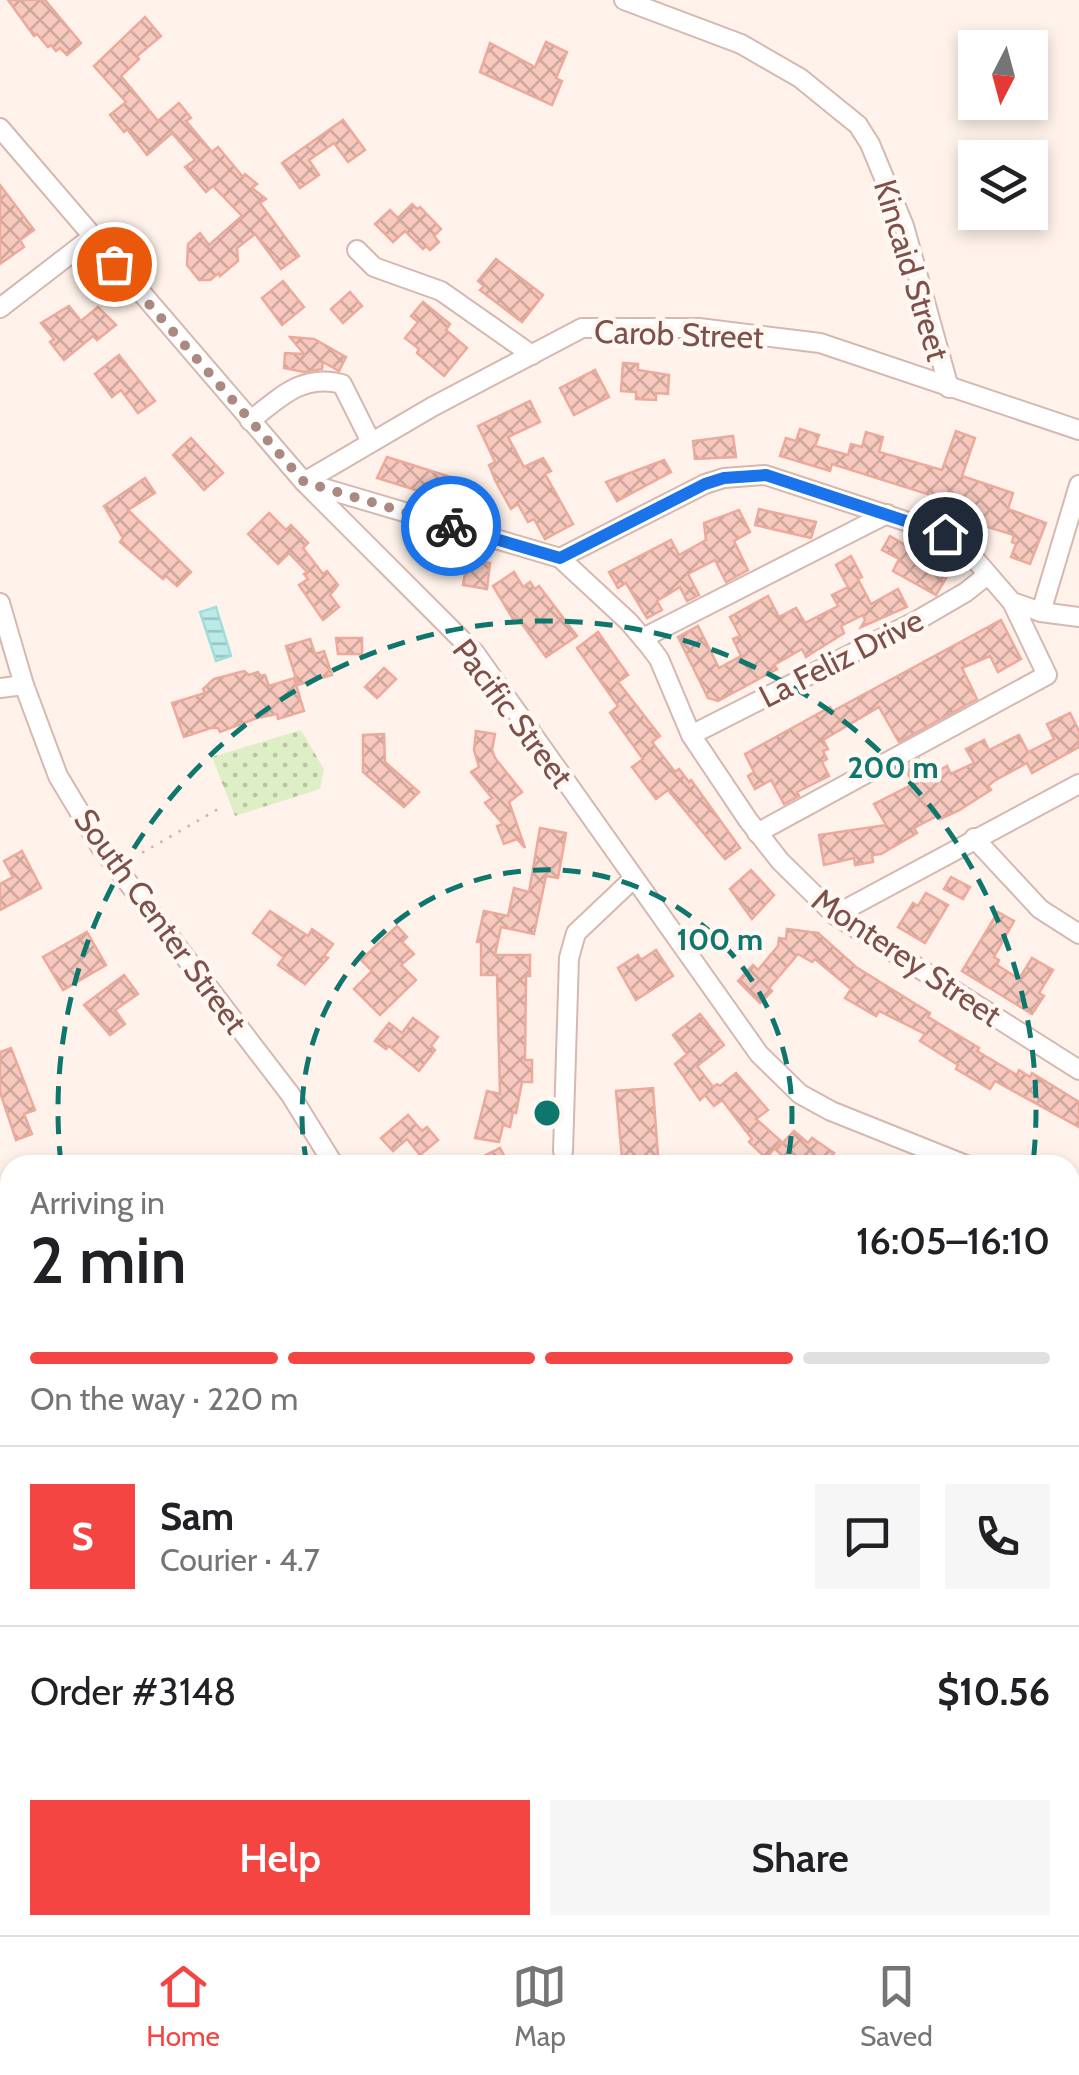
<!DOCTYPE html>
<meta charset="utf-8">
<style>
body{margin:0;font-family:Cabin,sans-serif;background:#f6f6f6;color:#202124;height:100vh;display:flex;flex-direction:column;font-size:38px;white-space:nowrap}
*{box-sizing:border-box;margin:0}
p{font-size:32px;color:#757577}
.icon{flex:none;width:55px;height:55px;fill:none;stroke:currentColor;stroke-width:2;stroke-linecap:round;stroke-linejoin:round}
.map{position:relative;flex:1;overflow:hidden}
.side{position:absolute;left:0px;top:1155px;width:1080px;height:780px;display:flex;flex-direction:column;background:#fff;border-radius:30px 30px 0 0;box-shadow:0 5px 15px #0003}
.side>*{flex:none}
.needle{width:65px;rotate:186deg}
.fabs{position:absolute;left:958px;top:30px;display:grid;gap:20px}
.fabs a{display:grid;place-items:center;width:90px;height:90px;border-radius:0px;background:#fff;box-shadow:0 5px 15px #0003;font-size:50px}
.pin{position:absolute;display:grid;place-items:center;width:85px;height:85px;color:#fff;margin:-42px;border:5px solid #fff;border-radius:50%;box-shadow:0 2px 10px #0007}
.courier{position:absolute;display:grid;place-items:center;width:100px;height:100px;margin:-50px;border:8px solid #1a73e8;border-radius:50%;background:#fff;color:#222;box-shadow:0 2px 12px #0007}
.summary em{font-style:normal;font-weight:600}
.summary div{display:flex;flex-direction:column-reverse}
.summary{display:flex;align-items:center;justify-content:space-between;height:170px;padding:0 30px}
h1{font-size:65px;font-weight:600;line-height:75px}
.bar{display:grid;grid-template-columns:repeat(4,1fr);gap:15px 10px;align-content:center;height:120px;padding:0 30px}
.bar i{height:12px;border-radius:8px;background:#e0e0e0}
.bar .selected{background:#f44543}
.bar p{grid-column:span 4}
.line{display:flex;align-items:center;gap:25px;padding:0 30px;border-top:2px solid #e0e0e0}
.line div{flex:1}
.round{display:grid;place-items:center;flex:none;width:105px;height:105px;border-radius:0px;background:#f6f6f6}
.cta{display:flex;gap:20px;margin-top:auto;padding:20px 30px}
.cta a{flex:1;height:115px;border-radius:0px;background:#f44543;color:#fff;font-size:40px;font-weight:600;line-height:115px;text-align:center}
.cta a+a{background:#f6f6f6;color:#202124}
.tabs{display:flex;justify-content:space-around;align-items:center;height:140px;border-top:2px solid #e0e0e0;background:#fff;font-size:28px;color:#757577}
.tabs a{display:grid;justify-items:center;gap:5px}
.tabs .selected{color:#f44543}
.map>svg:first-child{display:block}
.residential{fill:#f9e5da}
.park{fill:url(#park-dots)}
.water{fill:url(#water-rules);stroke:#a0dedb;stroke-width:2.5}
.building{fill:url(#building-cross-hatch);stroke:#ecaa9d;stroke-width:2.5}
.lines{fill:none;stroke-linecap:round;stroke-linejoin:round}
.minor-casing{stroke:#d5b8b0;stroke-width:22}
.path{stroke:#ddaba0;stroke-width:2.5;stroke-dasharray:2.5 8;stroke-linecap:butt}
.minor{stroke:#fff;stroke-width:18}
.done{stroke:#aa8981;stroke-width:10;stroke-dasharray:0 18}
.route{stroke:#1a73e8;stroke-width:12}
.ring{fill:none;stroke:#0f766e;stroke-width:5;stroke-dasharray:18 12}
.labels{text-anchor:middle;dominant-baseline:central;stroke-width:9;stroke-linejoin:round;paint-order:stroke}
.street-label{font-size:32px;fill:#7d5049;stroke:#fff7f2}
.centre{fill:#0f766e;stroke:#fff7f2;stroke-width:5}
.ring-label{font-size:30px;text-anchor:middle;font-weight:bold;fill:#0f766e;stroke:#fff7f2;stroke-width:9;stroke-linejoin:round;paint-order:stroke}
</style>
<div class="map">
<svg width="1079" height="1935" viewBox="0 0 1079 1935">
<defs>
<pattern id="park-dots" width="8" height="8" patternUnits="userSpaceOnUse" patternTransform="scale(2.5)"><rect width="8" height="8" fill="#dfefc5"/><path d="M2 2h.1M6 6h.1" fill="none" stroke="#bac4a2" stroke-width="1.8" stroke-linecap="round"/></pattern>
<pattern id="water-rules" width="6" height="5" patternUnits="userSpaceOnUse" patternTransform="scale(2.5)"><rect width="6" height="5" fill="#bbebe8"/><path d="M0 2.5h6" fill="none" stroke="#9dc1be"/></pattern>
<pattern id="building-cross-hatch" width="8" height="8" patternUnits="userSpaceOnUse" patternTransform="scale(2.5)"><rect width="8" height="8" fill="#f7c9be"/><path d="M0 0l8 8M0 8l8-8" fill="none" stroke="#cda69c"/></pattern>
</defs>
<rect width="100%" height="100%" fill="#fef2ea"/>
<g class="residential">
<path d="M1079 1577V1935H749L744 1925H1070V1582Z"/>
<path d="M452 1925H670L650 1935H439Z"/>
</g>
<path class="park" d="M301 730 324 769 320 789 235 816 212 757Z"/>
<path class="water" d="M216 607 231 656 216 661 200 612Z"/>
<g class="building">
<path d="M8 0H45L81 43 67 55 60 48 56 51 51 45 48 47 37 34 34 36Z"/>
<path d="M145 17 161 36 137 56 139 59 121 76 158 121 179 103 191 118 186 121 212 152 218 147 243 177 245 174 257 184 252 188 266 199 260 203 299 256 281 269 255 234 237 248 238 261 220 276 219 273 210 280H199L187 265 188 244 200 233 209 245 242 216 213 186 206 192 185 167 195 160 172 133 147 155 127 129 124 132 110 115 126 102 94 66Z"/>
<path d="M546 42 567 52 556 78 562 81 552 105 480 72 490 43 535 67Z"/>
<path d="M343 120 365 150 348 162 334 143 309 160 319 175 300 188 282 163Z"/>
<path d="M0 185 34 230 20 240 24 247 0 264Z"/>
<path d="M412 204 417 209 420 207 441 229 434 236 439 242 430 250 426 246 423 249 405 231 393 242 375 224 390 210 398 218Z"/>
<path d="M496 259 543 295 522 322 480 290 484 286 478 281Z"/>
<path d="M283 281 304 307 282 325 262 298Z"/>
<path d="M350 292 362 306 343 323 331 309Z"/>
<path d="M423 302 450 324 446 330 467 348 444 376 417 353 419 349 405 338 418 322 411 316Z"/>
<path d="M69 306 81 321 98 307 116 325 97 340 93 336 64 360 50 342 54 339 41 323Z"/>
<path d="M290 337 314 339 346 357 339 371 323 362 322 369 304 372 284 368 285 353 304 354Z"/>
<path d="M119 355 155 401 138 413 121 390 112 397 95 374Z"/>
<path d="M623 363 638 364V370L669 375 668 394 656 393V400L636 399V392L621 391Z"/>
<path d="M595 370 609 397 574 415 560 388Z"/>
<path d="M530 401 540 422 508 437 524 467 543 458 551 471 545 474 573 524 545 539 534 519 528 522 518 504 511 509 496 482 489 465 495 462 478 426Z"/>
<path d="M800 429 819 435 815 446 848 455 851 444 862 447 866 432 883 437 879 452 942 470 956 431 975 438 962 476 1013 493 1008 509 1046 523 1030 564 1011 557 1016 544 1012 542 1014 535 971 522 975 509 832 464 830 471 780 456 786 438 796 441Z"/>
<path d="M733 436 736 457 695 459 693 441Z"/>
<path d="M191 438 223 473 204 490 173 455Z"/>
<path d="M387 457 454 478 449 491 444 489 441 498 377 478Z"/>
<path d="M664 460 671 472 617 501 606 482Z"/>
<path d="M145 478 155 493 128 510 191 572 177 586 166 576 163 579 120 542 123 538 104 506Z"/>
<path d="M759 509 816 522 811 538 755 525Z"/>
<path d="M739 510 750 532 734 541 748 570 726 582 715 560 688 574 699 595 687 601 680 587 657 601 662 610 647 618 626 583 618 588 609 572 671 540 679 555 706 540 704 523Z"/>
<path d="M269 513 286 530 291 525 308 543 303 548 323 574 327 571 338 585 330 595 339 607 323 620 299 585 308 579 304 574 307 572 289 553 278 564 248 534Z"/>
<path d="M890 536 907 546 910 541 952 568 936 595 893 571 899 559 882 550Z"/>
<path d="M851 556 862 577 858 579 871 604 898 589 907 607 861 627 865 620 863 615 841 626 844 633 806 657 802 649 774 665 777 669 718 701 708 698 678 637 698 626 719 668 741 656 733 639 740 636 730 617 768 596 779 617 796 608 805 623 838 606 832 595 848 587 836 565Z"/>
<path d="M467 560 490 563 487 589 463 585Z"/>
<path d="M514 572 523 587 530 582 535 589 539 586 577 636 546 657 517 617 513 619 493 586Z"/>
<path d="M1001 620 1021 659 998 672 990 656 962 668 977 699 899 742 879 707 823 740 828 749 823 751 827 759 822 762 829 776 797 792 799 796 784 804 771 780 755 789 748 776 754 772 745 754 830 707 833 711Z"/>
<path d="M598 632 628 675 618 682 660 736 652 742 675 772 679 769 689 782 691 780 740 848 725 859 668 790 656 799 632 767 643 759 610 713 618 706 577 648Z"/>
<path d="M336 638H362V654H338Z"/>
<path d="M310 639 315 654 324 651 332 675 298 685 286 646Z"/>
<path d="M384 668 396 679 377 698 365 687Z"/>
<path d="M244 671 249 675 258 672 260 676 265 675 269 686 294 678 304 711 278 719 277 714 257 718 220 732 218 728H211L184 737 172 703 205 693 203 689 214 679Z"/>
<path d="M1070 713 1079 731V747L1032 773 1027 763 994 781 988 786 991 790 958 811 940 819 939 815 914 828 917 833 881 854 872 855 873 862 855 865 854 858 824 865 819 835 886 825 874 804 913 784 905 767 919 759 928 777 947 766 951 774 974 763 966 749 984 740 989 750 1019 735 1028 752 1054 739 1047 724Z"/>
<path d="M476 731 495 734 492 750 495 758 522 792 509 802 525 848 517 839 504 844 497 826 503 824 485 803 492 798 471 772 479 767 474 750Z"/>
<path d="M384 734 385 762 419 792 404 807 363 772V735Z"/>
<path d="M540 828 566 833 558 878 546 876 534 934 501 927 495 955H530V976H526L525 1060H532V1082H522L516 1113 513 1112 510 1127 503 1125 499 1142 475 1138 487 1091 500 1094 497 975H481V942H477L484 911 508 916 514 888 529 892Z"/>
<path d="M22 851 41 888 0 910V884L13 877 4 861Z"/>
<path d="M751 870 774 895 752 919 730 889Z"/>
<path d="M951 877 970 887 963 899 944 889Z"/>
<path d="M926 893 948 905 925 943 898 927 913 903 918 906Z"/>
<path d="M270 911 308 936 312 929 333 944 324 956 328 958 305 984 278 965 284 957 253 933Z"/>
<path d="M998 912 1014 921 994 957 999 960 997 965 1019 979 1032 958 1053 970 1039 993 1044 996 1032 1014 962 971Z"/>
<path d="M397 926 407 937 402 942 414 954 401 965 416 980 380 1015 354 989 372 971 361 960Z"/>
<path d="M787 929 818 933 856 967 930 1013 928 1017 979 1048 977 1051 1017 1075 1019 1070 1030 1077 1032 1073 1079 1102V1127L995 1081 990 1089 956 1069 958 1065 920 1041 925 1034 879 1011 876 1016 845 998 851 989 815 959 812 962 798 954 769 988 772 991 760 1003 738 981 753 965 758 970 778 946 779 938 786 939Z"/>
<path d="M87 932 106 965 63 990 43 957Z"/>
<path d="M656 950 673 976 636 1000 618 968 638 955 641 960Z"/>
<path d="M124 975 138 994 115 1010 125 1024 110 1035 84 1005Z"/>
<path d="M700 1014 724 1045 697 1066 713 1087 717 1084 720 1086 736 1073 768 1110 756 1119 781 1141 766 1158 749 1142 752 1139 722 1100 714 1106 705 1095 700 1100 675 1064 687 1054 673 1035Z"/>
<path d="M413 1018 438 1037 431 1046 435 1050 419 1071 389 1046 386 1049 375 1041 389 1023 402 1033Z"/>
<path d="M11 1048 35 1110 24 1114 32 1134 16 1140 0 1092V1052Z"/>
<path d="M653 1088 658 1156 622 1158 616 1091Z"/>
<path d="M408 1115 422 1131 427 1127 438 1140 420 1155 407 1139 393 1151 381 1138Z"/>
<path d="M794 1131 808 1143 812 1138 834 1153 824 1165H793L776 1150Z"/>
<path d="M500 1148 509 1165H466Z"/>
</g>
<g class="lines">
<defs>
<g id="minor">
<path d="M624 0 741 44 800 78 858 125 870 144 904 226 949 388"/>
<path d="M0 128 304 482 475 653 759 1054 800 1094 831 1111 966 1165"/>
<path d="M357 250 374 267 441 291 532 355"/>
<path d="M0 308 91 238"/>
<path d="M250 421C279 398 303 373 342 384L371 442"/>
<path d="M304 482 432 407 582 328H699L820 343 1079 430"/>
<path d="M306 483 560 558 629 622 650 647 659 659 691 735 748 820 780 861 835 915 1079 1070"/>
<path d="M560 558 705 484 724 478 765 475 945 534 973 557 1012 602 1041 612 1079 617"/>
<path d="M0 603 24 685 58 776 100 846 290 1094 334 1165"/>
<path d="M1041 612 1079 485"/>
<path d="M643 638 887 514"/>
<path d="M0 688 24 685"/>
<path d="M691 735 918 620 966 592 986 576"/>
<path d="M757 833 1047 675 1012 602"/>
<path d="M974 838 1040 909 1079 934"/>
<path d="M835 915 1079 784"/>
<path d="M563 1151 569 958 576 933 633 879"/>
<path d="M1070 1249 1079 1236"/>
<path d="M0 1299 10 1305"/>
<path d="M0 1396 10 1399"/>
<path d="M1073 1548 1079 1559"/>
<path d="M0 1621 10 1625"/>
<path d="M1070 1912 1079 1907"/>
<path d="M708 1925 713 1935"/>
<path d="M391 1935 403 1925"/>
<path d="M1026 1935 1045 1925"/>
</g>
</defs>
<use href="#minor" class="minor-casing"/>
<g class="path">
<path d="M222 783 231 780"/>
<path d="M133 858 220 808"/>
</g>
<use href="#minor" class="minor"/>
</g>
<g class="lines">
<path class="done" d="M114 264 304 482 451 526"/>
<path class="route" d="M451 526 560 558 705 484 724 478 766 475 945 534"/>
</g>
<g class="ring">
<path d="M307 1164A245 245 0 1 1 787 1164"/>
<path d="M61 1164A489 489 0 1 1 1033 1164"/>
</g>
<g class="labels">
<g class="street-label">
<text transform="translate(912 270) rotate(73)">Kincaid Street</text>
<text transform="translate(679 334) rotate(2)">Carob Street</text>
<text transform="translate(841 658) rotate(-27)">La Feliz Drive</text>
<text transform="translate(513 713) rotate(53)">Pacific Street</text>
<text transform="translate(161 921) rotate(54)">South Center Street</text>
<text transform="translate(907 957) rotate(34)">Monterey Street</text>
</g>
</g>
<circle cx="547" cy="1113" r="15" class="centre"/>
<g class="ring-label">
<text x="893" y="778">200 m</text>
<text x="720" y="950">100 m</text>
</g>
</svg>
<div class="fabs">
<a><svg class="needle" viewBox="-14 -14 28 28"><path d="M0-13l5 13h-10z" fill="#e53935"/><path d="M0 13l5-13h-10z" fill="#757577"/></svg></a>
<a><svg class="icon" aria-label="layers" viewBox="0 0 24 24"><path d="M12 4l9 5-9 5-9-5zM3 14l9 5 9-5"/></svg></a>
</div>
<div class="pin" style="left:114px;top:264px;background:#ea580c"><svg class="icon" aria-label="bag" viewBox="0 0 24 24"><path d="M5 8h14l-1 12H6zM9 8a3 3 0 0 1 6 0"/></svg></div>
<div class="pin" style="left:945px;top:534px;background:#1f2937"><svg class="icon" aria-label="home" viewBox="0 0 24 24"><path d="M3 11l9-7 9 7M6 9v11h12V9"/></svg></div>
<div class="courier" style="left:451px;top:526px"><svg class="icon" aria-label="bike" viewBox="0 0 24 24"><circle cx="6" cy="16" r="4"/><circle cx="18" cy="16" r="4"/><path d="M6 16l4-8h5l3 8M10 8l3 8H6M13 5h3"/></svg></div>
<section class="side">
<div class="summary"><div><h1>2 min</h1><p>Arriving in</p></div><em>16:05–16:10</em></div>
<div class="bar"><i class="selected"></i><i class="selected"></i><i class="selected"></i><i></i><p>On the way · 220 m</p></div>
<div class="line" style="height:180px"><b class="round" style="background:#f44543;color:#fff">S</b><div><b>Sam</b><p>Courier · 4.7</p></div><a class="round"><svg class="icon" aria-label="chat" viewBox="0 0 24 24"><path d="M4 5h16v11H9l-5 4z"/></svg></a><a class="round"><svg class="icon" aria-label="phone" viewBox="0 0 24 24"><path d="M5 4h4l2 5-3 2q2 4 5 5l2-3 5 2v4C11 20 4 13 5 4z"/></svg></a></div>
<div class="line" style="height:130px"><div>Order #3148</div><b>$10.56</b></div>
<div class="cta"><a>Help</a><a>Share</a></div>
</section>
</div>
<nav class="tabs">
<a class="selected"><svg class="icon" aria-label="home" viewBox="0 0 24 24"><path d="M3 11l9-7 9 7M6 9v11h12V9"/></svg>Home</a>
<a><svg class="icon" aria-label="map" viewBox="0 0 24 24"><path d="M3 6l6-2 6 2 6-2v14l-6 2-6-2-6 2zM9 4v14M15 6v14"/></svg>Map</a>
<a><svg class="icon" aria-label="saved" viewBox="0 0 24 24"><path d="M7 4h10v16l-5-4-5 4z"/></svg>Saved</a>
</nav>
